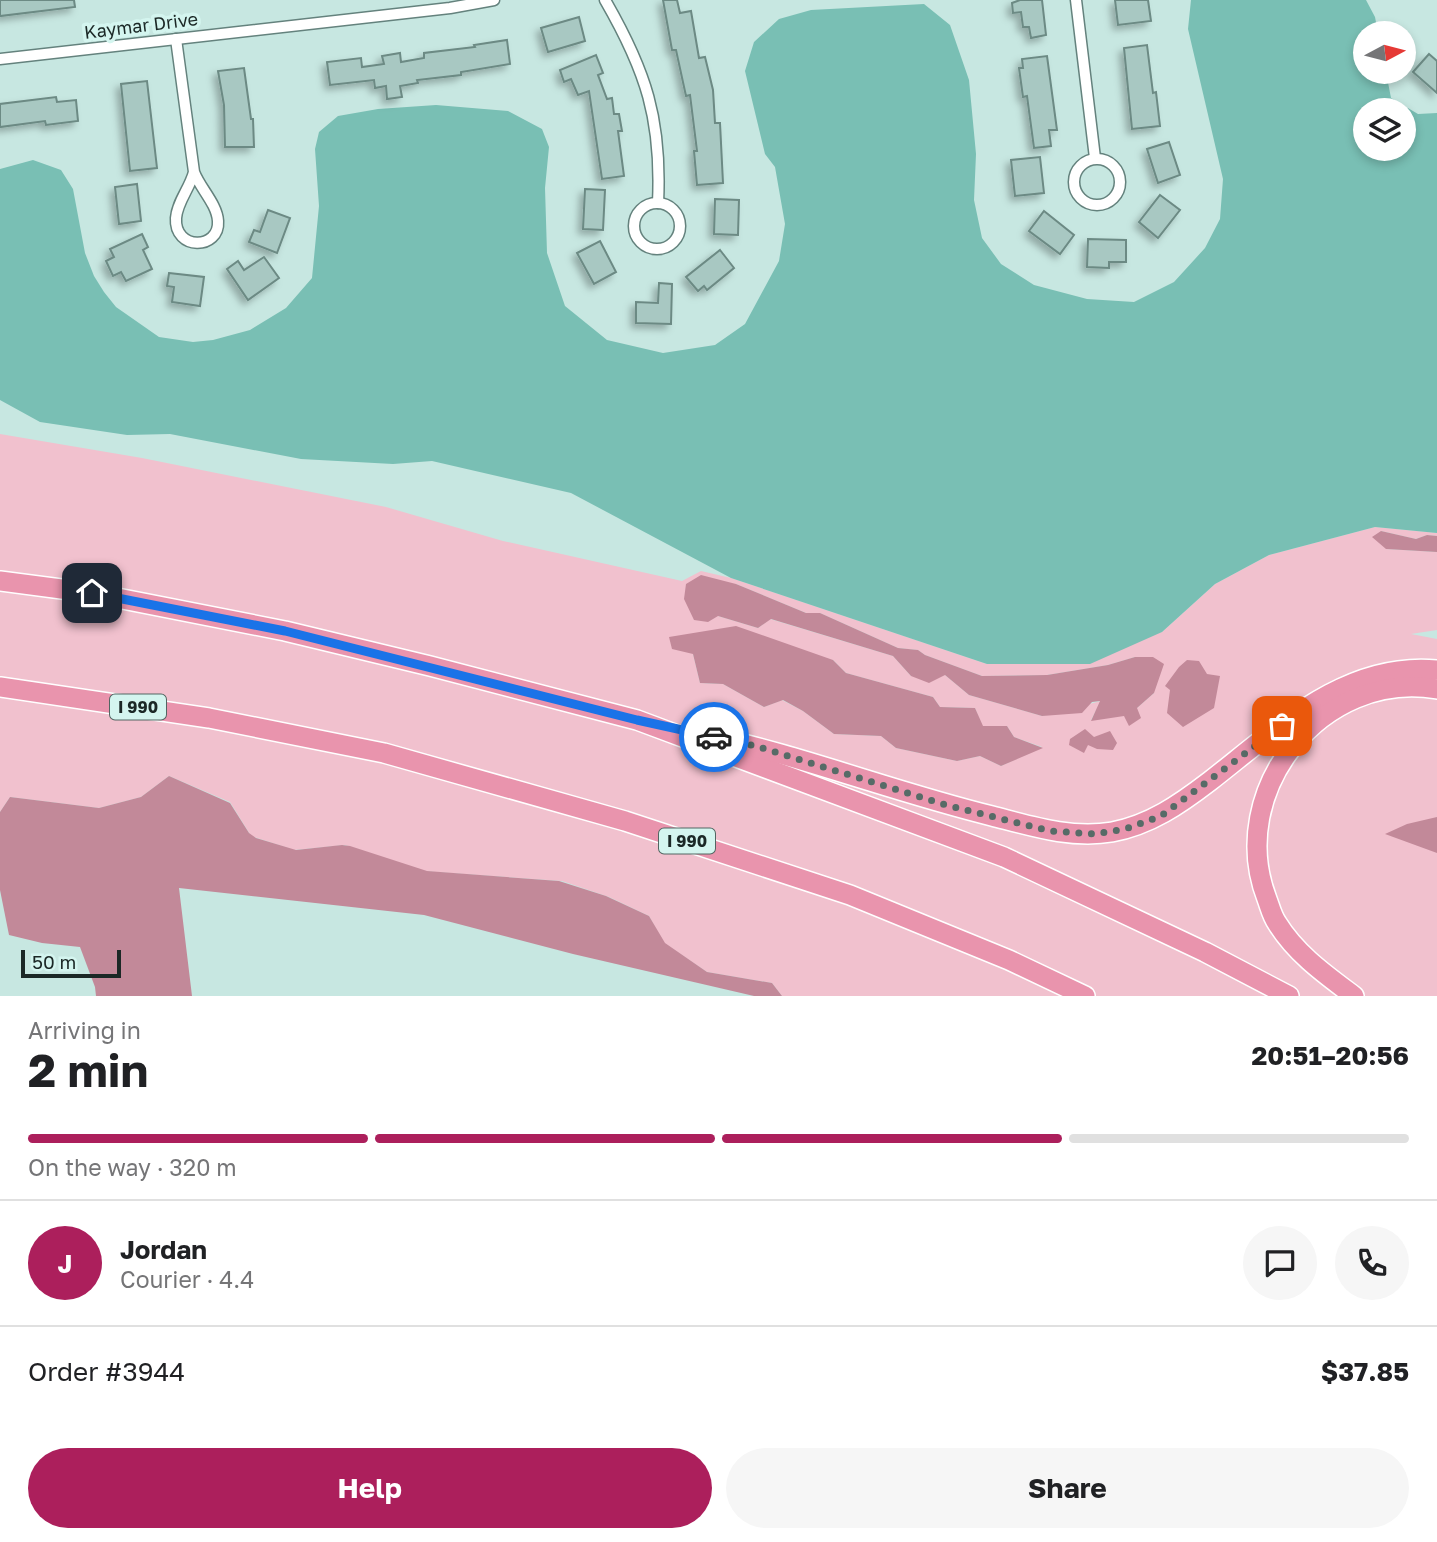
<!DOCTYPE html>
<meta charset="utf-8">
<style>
body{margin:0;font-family:"Golos Text",sans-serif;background:#f6f6f6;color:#202124;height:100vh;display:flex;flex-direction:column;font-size:26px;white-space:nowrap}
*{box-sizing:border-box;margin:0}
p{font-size:23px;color:#757577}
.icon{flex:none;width:38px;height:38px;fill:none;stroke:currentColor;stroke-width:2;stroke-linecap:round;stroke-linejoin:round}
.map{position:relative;height:996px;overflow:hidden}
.panel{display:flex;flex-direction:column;background:#fff;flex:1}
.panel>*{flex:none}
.needle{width:46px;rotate:83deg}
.controls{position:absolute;left:1353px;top:21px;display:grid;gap:14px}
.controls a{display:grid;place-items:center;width:63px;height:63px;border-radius:50%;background:#fff;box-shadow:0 4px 10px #0003;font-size:35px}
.scale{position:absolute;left:21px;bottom:18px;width:100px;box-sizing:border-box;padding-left:7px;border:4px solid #1b2826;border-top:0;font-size:19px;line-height:24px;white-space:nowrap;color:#1b2826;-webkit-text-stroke:5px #d4f5ef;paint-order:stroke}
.pin{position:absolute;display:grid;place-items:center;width:60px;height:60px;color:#fff;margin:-30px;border-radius:14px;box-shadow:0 4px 10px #0006}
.courier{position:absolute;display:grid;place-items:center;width:70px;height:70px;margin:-35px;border:5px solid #1a73e8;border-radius:50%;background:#fff;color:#222;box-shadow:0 2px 9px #0007}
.overview em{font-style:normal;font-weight:700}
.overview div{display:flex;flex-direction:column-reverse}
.overview{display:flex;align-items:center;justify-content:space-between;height:119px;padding:0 28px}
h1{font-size:46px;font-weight:700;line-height:52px}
.bar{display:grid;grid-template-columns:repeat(4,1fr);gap:10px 7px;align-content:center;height:84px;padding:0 28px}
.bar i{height:9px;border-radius:5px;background:#e0e0e0}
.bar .current{background:#ac1f5c}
.bar p{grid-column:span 4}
.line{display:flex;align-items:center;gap:18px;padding:0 28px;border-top:2px solid #e0e0e0}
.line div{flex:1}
.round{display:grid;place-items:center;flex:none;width:74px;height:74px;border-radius:37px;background:#f6f6f6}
.action{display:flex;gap:14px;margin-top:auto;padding:14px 28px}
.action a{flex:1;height:80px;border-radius:42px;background:#ac1f5c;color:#fff;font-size:28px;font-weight:700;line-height:80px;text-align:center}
.action a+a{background:#f6f6f6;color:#202124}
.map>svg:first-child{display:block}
.green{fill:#f1c1ce;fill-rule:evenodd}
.forest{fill:#c28999}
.water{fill:#79bfb4;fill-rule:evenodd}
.building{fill:#a8c8c2;stroke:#6c8a84;stroke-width:2;filter:url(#shadow)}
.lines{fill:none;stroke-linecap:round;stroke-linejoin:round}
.street-casing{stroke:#64827d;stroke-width:13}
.highway-casing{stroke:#fff;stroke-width:22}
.street{stroke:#fff;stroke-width:10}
.highway{stroke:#e994ad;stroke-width:19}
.done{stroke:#576b67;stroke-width:7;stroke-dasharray:0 12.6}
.route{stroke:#1a73e8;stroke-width:9}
.labels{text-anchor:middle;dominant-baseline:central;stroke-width:7;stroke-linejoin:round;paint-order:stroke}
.shield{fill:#d4f5ef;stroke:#526662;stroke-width:2}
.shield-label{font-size:16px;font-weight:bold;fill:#1b2826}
.street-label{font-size:18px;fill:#1b2826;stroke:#d4f5ef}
</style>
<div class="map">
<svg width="1437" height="996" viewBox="0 0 1437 996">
<defs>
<filter id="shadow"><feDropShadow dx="-4.5" dy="4.5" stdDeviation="3.5" flood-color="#0004"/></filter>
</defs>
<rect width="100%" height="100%" fill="#c7e7e1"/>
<path class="green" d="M0 434 142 458 386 507 503 541 682 581 701 571 731 578 987 664 1162 632 1215 584 1269 555 1375 527 1437 533V536L1427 535 1416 539 1381 531 1386 549 1437 552V630L1411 634 1437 639V996H782L772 983 707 972 664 943 649 916 609 897 562 881 421 871 345 845 294 850 251 836 230 802 169 776 141 797 99 808 10 797 0 812ZM736 584 806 613H820L898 648 918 650 925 655 982 676 1047 675 1108 665 1135 657 1154 693 1137 708 1091 720 1101 701 1042 716 969 695 945 675 911 676 893 656 770 619 758 628 718 616ZM693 654 833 660 846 673 933 697 940 707 975 708 982 726H1007L1014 737 1042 747 1001 766 980 756 957 761 896 748 881 736 834 734 803 711 782 700 764 707 723 684 700 683Z"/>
<g class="forest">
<path d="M1381 531 1416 539 1427 535 1437 536V552L1386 549 1372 537Z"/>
<path d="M701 575 736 584 806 613H820L898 648 918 650 925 655 982 676 1047 675 1108 665 1135 657H1153L1164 664 1154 693 1137 708 1141 718 1129 726 1124 716 1091 721 1100 701 1092 702 1082 713 1042 716 969 695 945 675 929 683 911 676 893 656 771 619 758 628 718 616 708 622 694 620 684 599 686 584Z"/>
<path d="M736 626 833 660 846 673 933 697 940 707 975 708 983 726H1007L1014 737 1043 748 1001 766 980 756 957 761 896 748 881 736 834 734 803 711 783 700 764 707 723 684 700 683 693 654 672 649 669 637Z"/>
<path d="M1187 660 1199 661 1207 674 1220 676 1214 708 1183 727 1167 713 1170 690 1165 686 1179 667Z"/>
<path d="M1085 729 1094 737 1110 731 1117 743 1113 750 1097 749 1088 745 1084 753 1069 745 1070 739Z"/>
<path d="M169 776 230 803 249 833 256 838 296 850 342 845 350 846 427 871 559 881 606 896 649 916 665 943 707 972 772 983 782 996H754L573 954 424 915 179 888 192 996H96L95 987 80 947 42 943 9 935 0 890V812L10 797 99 808 141 797Z"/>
<path d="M1437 817V853L1385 834 1407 824Z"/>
</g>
<path class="water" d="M1191 0H1366L1375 17 1378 33H1365V72H1386L1391 98 1418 114 1437 113V533L1375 527 1269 555 1215 584 1162 632 1090 664H987L731 578 571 493 432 461 393 464 301 459 170 434 127 435 40 422 0 400V169L33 160 61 170 73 189 85 253 94 276 104 292 116 307 159 337 193 342 213 340 250 330 286 308 312 278 319 206 315 149 319 132 338 116 378 109 436 105 508 111 542 129 549 147 545 188 547 253 565 306 607 340 663 353 715 345 745 324 779 261 785 224 775 167 765 154 745 71 754 42 779 19 811 10 924 4 950 25 969 80 976 154 974 200 982 238 1001 264 1034 285 1087 299 1134 302 1174 282 1205 248 1220 219 1223 179 1188 29ZM1365 110H1404V149H1365Z"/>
<g class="building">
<path d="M0 0H74L75 7 0 16Z"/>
<path d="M663 0H677L680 13 691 11 699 58 705 57 713 90 715 123H720L723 183 697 185 694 151H697L690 95 686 96 676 50H672Z"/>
<path d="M1020 0H1042L1046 35 1031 38 1029 27H1023L1021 12 1013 13 1012 3Z"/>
<path d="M1115 0H1148L1151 21 1118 25Z"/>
<path d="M579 17 585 41 548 52 541 28Z"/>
<path d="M507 40 510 64 461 72V75L417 80 418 83 400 86 402 97 387 99 386 86 375 88 374 80 330 85 327 62 361 58 362 67 384 64 382 56 400 53 401 62 424 58V53L475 47 474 45Z"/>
<path d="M1147 45 1153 93 1156 92 1160 126 1132 129 1124 48Z"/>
<path d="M1429 54 1437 61V93L1413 72Z"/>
<path d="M596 55 603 73 598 75 607 99 612 98 614 114H619L622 131H618L624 176 602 179 589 91 578 95 571 79 564 82 560 70Z"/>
<path d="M1047 56 1057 130H1049L1051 146 1034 148 1027 96 1023 97 1019 68H1023L1022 59Z"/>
<path d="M244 68 251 119H253L254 147H225L224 105 218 71Z"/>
<path d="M147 81 157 168 130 171 121 84Z"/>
<path d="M56 97 57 102 76 100 78 121 46 125 45 121 0 127V104Z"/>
<path d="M1169 142 1180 175 1158 183 1147 149Z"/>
<path d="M1040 157 1044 193 1015 196 1011 160Z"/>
<path d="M137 184 141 221 119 224 115 187Z"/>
<path d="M585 189 605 190 603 230 583 229Z"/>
<path d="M1160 195 1180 210 1158 238 1139 222Z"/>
<path d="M715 199 739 200 738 235 714 234Z"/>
<path d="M268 210 290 218 277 253 249 242 254 230 260 232Z"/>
<path d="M1044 211 1074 235 1060 254 1029 231Z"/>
<path d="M142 234 148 247 143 250 152 269 126 281 121 272 113 276 106 261 114 257 110 249Z"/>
<path d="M1088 239 1126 240V262H1109V268L1087 267Z"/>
<path d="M600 241 616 272 594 284 577 253Z"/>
<path d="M720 250 734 268 707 290 704 286 698 291 686 277Z"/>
<path d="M264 257 279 278 248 300 227 269 238 261 244 270Z"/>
<path d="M169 273 204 277 200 306 172 302 174 287 167 286Z"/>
<path d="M659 283 672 284 671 324 636 323V302L658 303Z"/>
</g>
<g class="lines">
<defs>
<g id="street">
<path d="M605 0C646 71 662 120 658 203"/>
<path d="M1076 0 1095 158"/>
<path d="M176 39 194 172C190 188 177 202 176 218 174 251 220 250 218 221 217 204 200 188 194 172"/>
<path d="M0 59 450 8 494 0"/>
<circle cx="1097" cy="182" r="23"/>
<circle cx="657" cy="226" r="23"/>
</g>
<g id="highway">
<path d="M0 581 92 593 285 631 430 666 637 720 1004 857 1205 952 1289 996"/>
<path d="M0 687 209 718 384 753 625 821 850 895 1009 960 1085 996"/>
<path d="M701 734C800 755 894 792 992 816 1031 826 1071 839 1112 832 1150 825 1180 804 1210 781 1277 729 1346 661 1437 670"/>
<path d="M1354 996C1326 975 1296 954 1277 923 1272 916 1270 907 1267 899 1225 791 1322 669 1437 689"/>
</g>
</defs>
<use href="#street" class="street-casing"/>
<use href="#highway" class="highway-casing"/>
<use href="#street" class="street"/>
<use href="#highway" class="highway"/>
</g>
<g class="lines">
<path class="done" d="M714 737 756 746 946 805 1050 831 1094 834 1125 829 1161 816 1282 726"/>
<path class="route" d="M92 593 285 631 637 720 714 737"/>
</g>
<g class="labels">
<g class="shield">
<rect x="110" y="694.5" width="56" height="25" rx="5"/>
<rect x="659" y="828.5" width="56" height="25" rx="5"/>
</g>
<g class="shield-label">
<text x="138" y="707">I 990</text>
<text x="687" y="841">I 990</text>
</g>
<g class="street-label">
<text transform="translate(141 25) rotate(-7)">Kaymar Drive</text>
</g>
</g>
</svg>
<div class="controls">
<a><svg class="needle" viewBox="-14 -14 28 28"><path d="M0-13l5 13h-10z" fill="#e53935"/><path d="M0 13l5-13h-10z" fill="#757577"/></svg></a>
<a><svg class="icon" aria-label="layers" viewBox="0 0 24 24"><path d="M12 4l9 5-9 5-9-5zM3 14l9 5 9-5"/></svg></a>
</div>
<div class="scale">50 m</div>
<div class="pin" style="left:1282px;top:726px;background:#ea580c"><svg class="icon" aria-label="bag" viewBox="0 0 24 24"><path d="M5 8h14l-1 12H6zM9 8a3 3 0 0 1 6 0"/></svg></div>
<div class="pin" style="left:92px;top:593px;background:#1f2937"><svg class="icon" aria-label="home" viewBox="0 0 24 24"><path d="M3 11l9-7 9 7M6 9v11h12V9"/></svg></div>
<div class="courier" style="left:714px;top:737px"><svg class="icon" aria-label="car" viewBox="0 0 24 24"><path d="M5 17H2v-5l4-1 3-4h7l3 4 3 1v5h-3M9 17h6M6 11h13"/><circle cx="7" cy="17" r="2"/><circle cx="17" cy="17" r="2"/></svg></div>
</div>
<section class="panel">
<div class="overview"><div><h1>2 min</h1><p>Arriving in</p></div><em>20:51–20:56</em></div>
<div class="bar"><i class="current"></i><i class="current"></i><i class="current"></i><i></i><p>On the way · 320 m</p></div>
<div class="line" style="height:126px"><b class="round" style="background:#ac1f5c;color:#fff">J</b><div><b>Jordan</b><p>Courier · 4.4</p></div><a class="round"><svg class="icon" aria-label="chat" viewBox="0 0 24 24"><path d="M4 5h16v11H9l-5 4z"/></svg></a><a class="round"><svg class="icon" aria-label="phone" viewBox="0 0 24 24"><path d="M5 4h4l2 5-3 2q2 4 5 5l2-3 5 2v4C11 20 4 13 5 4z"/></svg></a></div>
<div class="line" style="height:91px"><div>Order #3944</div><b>$37.85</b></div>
<div class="action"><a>Help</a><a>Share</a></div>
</section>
